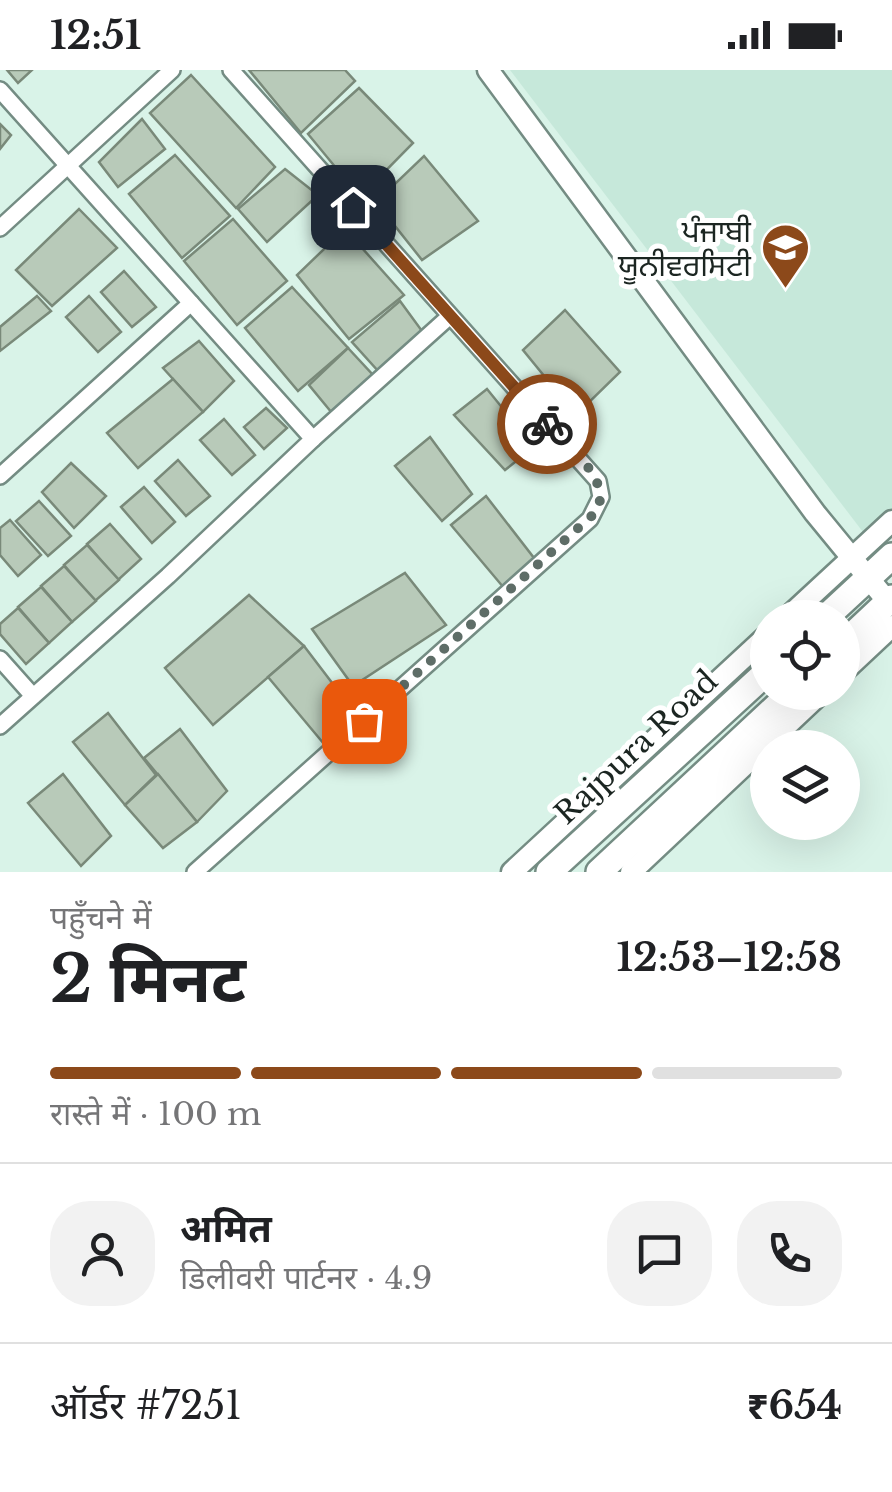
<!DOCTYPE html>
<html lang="hi">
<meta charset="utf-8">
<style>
body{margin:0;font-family:"Libre Baskerville","Noto Sans Devanagari","Noto Sans Gurmukhi",serif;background:#f2f2f2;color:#202124;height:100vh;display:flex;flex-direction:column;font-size:38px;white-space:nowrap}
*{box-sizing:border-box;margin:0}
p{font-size:32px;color:#757577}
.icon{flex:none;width:55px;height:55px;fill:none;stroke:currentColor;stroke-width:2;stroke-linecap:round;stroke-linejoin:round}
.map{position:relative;height:802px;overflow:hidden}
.panel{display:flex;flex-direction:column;background:#fff;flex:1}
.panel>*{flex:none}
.controls{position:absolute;left:750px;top:530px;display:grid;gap:20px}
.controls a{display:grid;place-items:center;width:110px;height:110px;border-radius:50%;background:#fff;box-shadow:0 10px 40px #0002;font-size:50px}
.pin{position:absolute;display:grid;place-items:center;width:85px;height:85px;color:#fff;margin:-42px;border-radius:20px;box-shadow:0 5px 15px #0006}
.courier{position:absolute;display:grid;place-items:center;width:100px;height:100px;margin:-50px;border:8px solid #8c491a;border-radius:50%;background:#fff;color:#222;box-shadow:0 2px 12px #0007}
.overview em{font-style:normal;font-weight:700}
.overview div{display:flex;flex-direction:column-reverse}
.overview{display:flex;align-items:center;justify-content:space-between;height:170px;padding:0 50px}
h1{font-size:65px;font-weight:700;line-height:75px}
.bar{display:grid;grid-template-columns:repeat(4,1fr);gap:15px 10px;align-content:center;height:120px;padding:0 50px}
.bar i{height:12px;border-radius:8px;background:#e0e0e0}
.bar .on{background:#8c491a}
.bar p{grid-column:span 4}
.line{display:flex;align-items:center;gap:25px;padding:0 50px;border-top:2px solid #e0e0e0}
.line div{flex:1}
.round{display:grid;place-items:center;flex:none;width:105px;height:105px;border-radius:40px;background:#f2f2f2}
.status{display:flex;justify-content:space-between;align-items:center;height:70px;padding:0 50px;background:#fff;direction:ltr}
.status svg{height:28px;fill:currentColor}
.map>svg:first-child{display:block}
.built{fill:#c6e8da}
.building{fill:#b8cab9;stroke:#798979;stroke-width:2.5}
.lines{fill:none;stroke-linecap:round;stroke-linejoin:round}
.minor-casing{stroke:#748c83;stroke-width:20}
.tertiary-casing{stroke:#748c83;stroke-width:25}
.trunk-casing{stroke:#748c83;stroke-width:30}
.minor{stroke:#fff;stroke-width:15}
.tertiary{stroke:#fff;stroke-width:20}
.trunk{stroke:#fff;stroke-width:25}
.done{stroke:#5e6d67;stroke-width:10;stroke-dasharray:0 18}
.route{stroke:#8c491a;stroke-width:12}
.labels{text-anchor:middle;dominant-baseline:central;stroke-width:10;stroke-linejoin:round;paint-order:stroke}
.poi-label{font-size:30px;fill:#1b2521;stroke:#fff;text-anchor:end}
.street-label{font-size:30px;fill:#1b2521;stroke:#fff}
</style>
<div class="status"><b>12:51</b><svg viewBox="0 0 49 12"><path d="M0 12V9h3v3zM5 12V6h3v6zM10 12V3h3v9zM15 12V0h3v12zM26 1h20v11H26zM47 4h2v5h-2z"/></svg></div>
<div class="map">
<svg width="892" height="802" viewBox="0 0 892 802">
<rect width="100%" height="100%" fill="#d9f3e8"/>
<path class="built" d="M510 0H892V443L866 466Z"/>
<g class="building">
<path d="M7 0H32L18 13Z"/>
<path d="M249 0H345L355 11 301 63Z"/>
<path d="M191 5 275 97 236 138 150 43Z"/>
<path d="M359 18 413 73 360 127 308 64Z"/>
<path d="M142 49 165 79 118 117 99 92Z"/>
<path d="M0 54 11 65 0 79Z"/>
<path d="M175 85 230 146 182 188 129 124Z"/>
<path d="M424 86 478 151 422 190 376 132Z"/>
<path d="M285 99 318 125 267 172 238 139Z"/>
<path d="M79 139 117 178 52 236 16 200Z"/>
<path d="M233 149 287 211 237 255 184 191Z"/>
<path d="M345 159 404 225 349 269 297 205Z"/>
<path d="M124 201 156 237 132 257 101 222Z"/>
<path d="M292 217 348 278 298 321 245 258Z"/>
<path d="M37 226 51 241 0 281V257Z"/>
<path d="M89 226 121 262 98 282 66 247Z"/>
<path d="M400 231 422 261 379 302 352 272Z"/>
<path d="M565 240 620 302 576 345 523 280Z"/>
<path d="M199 271 234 311 203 342 163 298Z"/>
<path d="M348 278 373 305 332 343 309 315Z"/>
<path d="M173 309 203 342 138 398 107 363Z"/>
<path d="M487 319 534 377 505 400 454 345Z"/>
<path d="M266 338 287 358 264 379 244 357Z"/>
<path d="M224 349 255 385 232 405 200 370Z"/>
<path d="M430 367 472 424 442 451 395 396Z"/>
<path d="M178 390 210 426 186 446 155 411Z"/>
<path d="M71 393 106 426 74 458 42 422Z"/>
<path d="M144 417 175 452 152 473 121 437Z"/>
<path d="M486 426 534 488 504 518 451 455Z"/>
<path d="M39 431 71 466 48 486 16 451Z"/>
<path d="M10 450 41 485 18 506 0 485V458Z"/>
<path d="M110 454 141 489 118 510 87 474Z"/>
<path d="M87 475 119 510 95 531 64 495Z"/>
<path d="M64 496 96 531 72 552 41 516Z"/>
<path d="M405 503 446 555 353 616 312 559Z"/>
<path d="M41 517 72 552 49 573 18 537Z"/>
<path d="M249 525 304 576 213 655 165 598Z"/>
<path d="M18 538 49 573 26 594 0 564V554Z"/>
<path d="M304 576 355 643 324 674 268 607Z"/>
<path d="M108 643 156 705 125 735 73 672Z"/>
<path d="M180 659 227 721 197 752 144 688Z"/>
<path d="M63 704 111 766 81 796 28 733Z"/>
<path d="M158 704 197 752 163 778 125 735Z"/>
</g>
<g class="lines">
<defs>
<g id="minor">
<path d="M0 20 313 369 168 506 0 656"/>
<path d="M0 158 172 0"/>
<path d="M313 369 450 246"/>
<path d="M0 406 191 233"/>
<path d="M0 589 33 626"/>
<path d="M195 802 590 449 601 427 598 411 231 0"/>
</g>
<g id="tertiary">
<path d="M488 0 815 443 888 532"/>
<path d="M787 548 892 451"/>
<path d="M842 603 892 556"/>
<path d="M512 802 768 565"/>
<path d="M631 802 822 622"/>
</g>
<g id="trunk">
<path d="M825 548 892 486"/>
<path d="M842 575 892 528"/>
<path d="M549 802 768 601"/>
<path d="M599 802 792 622"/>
</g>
</defs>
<use href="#minor" class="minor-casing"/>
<use href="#tertiary" class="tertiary-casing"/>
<use href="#trunk" class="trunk-casing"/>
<use href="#minor" class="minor"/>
<use href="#tertiary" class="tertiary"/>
<use href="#trunk" class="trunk"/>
</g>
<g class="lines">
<path class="done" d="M364 651 596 442C614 410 567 376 547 354"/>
<path class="route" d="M353 137 547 354"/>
</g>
<defs>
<symbol id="university-pin" viewBox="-11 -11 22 30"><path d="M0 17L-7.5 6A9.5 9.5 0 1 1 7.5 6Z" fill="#8c491a" stroke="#fff"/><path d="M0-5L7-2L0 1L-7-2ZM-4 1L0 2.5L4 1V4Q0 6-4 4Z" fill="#fff"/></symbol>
</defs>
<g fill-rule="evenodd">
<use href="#university-pin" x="758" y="150" width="55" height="75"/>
</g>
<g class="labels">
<g class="poi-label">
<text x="751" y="161">ਪੰਜਾਬੀ<tspan x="751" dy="34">ਯੂਨੀਵਰਸਿਟੀ</tspan></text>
</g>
<g class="street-label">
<text transform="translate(636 677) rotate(-43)">Rajpura Road</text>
</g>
</g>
</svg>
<div class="controls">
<a><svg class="icon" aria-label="locate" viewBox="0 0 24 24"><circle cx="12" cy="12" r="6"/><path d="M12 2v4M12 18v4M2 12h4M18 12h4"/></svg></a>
<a><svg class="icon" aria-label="layers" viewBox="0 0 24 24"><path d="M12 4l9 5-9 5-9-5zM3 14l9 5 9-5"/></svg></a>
</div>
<div class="pin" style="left:364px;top:651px;background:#ea580c"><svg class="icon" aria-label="bag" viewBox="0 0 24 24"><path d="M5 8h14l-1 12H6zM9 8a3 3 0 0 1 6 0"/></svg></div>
<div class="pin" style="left:353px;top:137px;background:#1f2937"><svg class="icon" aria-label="home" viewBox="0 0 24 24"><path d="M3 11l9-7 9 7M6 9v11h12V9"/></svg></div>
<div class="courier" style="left:547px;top:354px"><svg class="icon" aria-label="bike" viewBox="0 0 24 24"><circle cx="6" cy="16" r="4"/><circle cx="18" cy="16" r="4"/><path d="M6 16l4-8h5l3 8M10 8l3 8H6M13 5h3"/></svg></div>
</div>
<section class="panel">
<div class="overview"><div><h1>2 मिनट</h1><p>पहुँचने में</p></div><em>12:53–12:58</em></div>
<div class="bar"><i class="on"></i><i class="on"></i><i class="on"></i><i></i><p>रास्ते में · 100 m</p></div>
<div class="line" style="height:180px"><a class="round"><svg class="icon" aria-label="person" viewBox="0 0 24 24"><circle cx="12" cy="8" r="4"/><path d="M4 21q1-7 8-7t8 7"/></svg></a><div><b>अमित</b><p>डिलीवरी पार्टनर · 4.9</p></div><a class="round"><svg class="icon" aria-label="chat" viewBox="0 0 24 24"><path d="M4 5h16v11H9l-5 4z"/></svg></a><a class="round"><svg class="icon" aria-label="phone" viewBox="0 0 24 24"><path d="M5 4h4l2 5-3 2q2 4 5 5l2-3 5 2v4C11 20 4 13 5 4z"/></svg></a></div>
<div class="line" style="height:130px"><div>ऑर्डर #7251</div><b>₹654</b></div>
</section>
